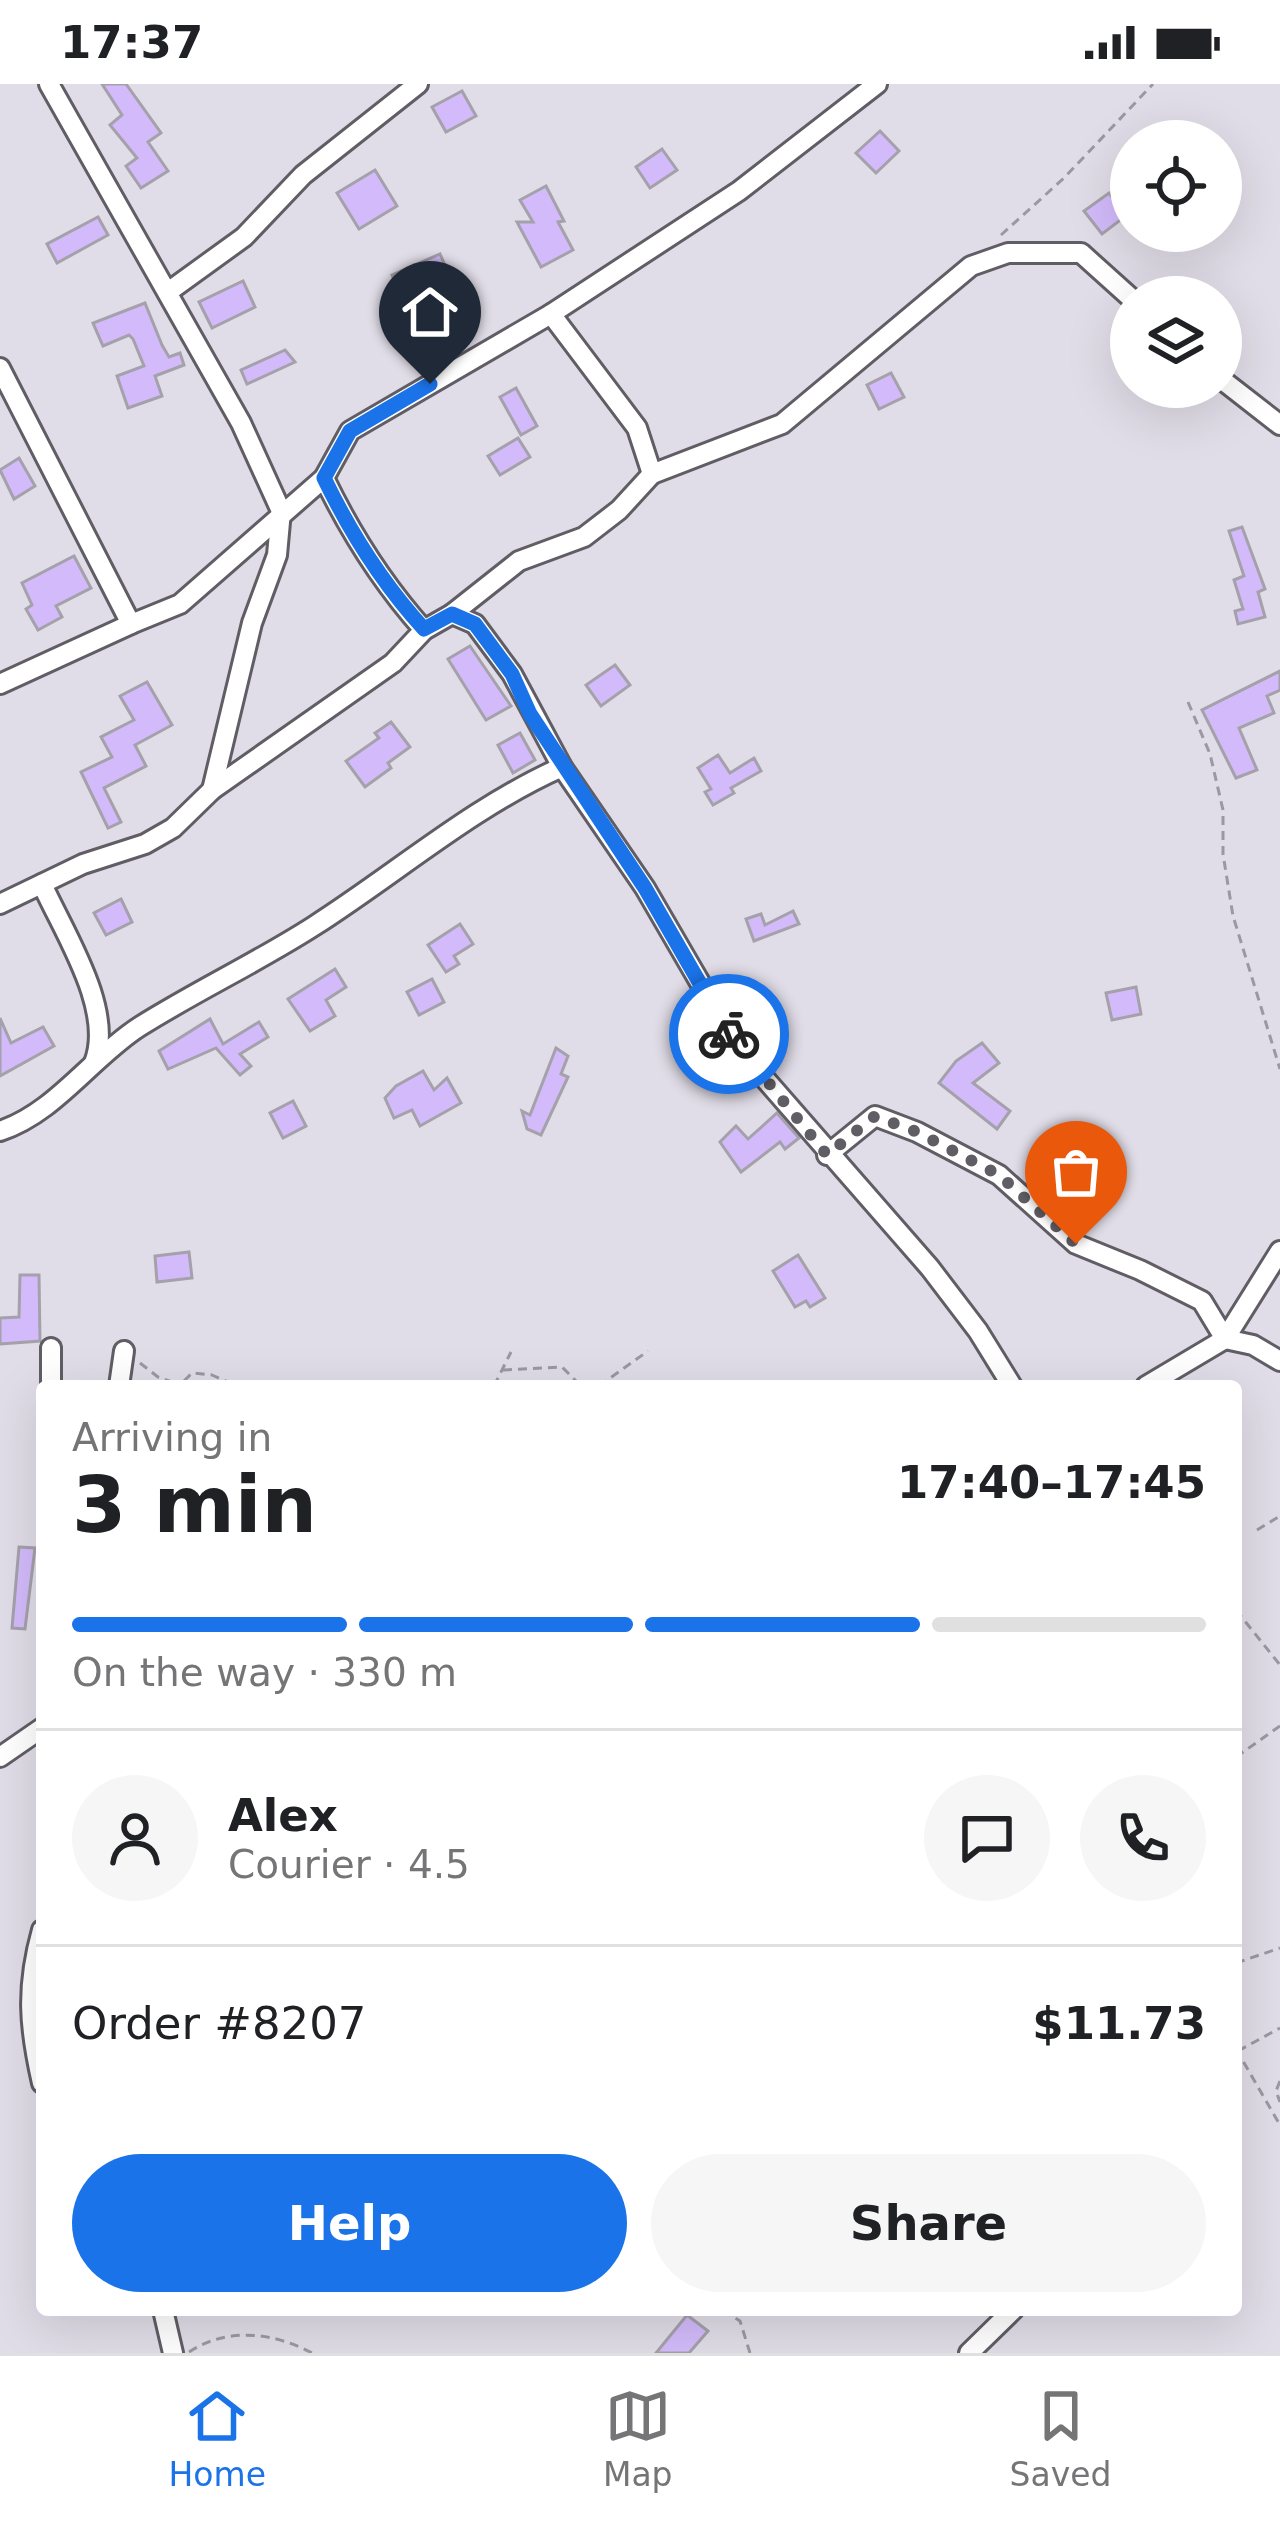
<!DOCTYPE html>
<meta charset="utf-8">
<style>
body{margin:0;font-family:"DejaVu Sans",sans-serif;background:#f6f6f6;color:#202124;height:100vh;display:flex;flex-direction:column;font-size:45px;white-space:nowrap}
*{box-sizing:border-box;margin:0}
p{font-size:39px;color:#757577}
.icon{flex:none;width:66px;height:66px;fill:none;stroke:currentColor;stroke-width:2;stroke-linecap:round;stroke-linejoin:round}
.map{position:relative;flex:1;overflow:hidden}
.panel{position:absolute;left:36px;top:1296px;width:1206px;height:936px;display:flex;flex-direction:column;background:#fff;border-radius:12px;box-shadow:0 12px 48px #0002}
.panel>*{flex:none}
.controls{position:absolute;left:1110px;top:36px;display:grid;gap:24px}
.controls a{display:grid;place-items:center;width:132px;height:132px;border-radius:50%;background:#fff;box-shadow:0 12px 48px #0002;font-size:60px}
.pin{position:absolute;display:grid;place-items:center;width:102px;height:102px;color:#fff;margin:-123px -51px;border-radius:50% 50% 50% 0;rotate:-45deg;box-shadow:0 0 12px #0007}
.pin .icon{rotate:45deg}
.courier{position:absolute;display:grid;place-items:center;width:120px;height:120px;margin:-60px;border:9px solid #1a73e8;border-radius:50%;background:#fff;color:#222;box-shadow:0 3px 15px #0007}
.headline em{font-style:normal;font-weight:700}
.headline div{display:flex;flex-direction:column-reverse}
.headline{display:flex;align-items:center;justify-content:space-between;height:204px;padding:0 36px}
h1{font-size:78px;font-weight:700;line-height:90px}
.bar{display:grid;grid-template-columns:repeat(4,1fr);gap:18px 12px;align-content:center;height:144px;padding:0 36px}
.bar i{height:15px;border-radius:9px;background:#e0e0e0}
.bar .selected{background:#1a73e8}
.bar p{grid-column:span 4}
.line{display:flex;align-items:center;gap:30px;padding:0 36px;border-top:3px solid #e0e0e0}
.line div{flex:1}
.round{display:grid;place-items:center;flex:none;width:126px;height:126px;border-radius:63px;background:#f6f6f6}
.cta{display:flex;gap:24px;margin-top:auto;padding:24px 36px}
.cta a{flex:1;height:138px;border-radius:72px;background:#1a73e8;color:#fff;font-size:48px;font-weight:700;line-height:138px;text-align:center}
.cta a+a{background:#f6f6f6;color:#202124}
.status{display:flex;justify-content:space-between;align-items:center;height:84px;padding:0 60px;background:#fff;direction:ltr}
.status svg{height:33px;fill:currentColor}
.menu{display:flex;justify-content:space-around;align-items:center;height:168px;border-top:3px solid #e0e0e0;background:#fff;font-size:33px;color:#757577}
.menu a{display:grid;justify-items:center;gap:6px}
.menu .selected{color:#1a73e8}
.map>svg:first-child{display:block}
.building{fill:#d3bbfb;stroke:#a4a1aa;stroke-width:3}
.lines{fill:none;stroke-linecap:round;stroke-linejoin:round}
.minor-casing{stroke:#605d65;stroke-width:24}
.path{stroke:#9b98a1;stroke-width:3;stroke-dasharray:9 6;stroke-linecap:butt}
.minor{stroke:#fff;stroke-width:18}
.done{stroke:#605e64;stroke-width:12;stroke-dasharray:0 21.6}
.route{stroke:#1a73e8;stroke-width:15}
</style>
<div class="status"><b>17:37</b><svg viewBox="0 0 49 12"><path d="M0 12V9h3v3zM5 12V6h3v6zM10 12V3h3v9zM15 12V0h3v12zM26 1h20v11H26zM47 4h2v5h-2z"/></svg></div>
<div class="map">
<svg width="1280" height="2269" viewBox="0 0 1280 2269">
<rect width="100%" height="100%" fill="#e1dde8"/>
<g class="building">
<path d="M102 0H126L161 49 148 58 168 87 141 104 126 82 137 74 110 41 122 31Z"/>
<path d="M462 7 476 32 446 48 432 23Z"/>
<path d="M880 47 899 67 876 89 856 69Z"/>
<path d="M662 65 677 86 650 104 636 83Z"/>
<path d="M375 86 397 122 359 145 337 109Z"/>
<path d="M1131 99V128L1102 150 1084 127 1109 109 1112 113Z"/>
<path d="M546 102 564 137 558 138 573 166 541 183 517 138H533L520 116Z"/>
<path d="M98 133 108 151 57 179 47 160Z"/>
<path d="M440 170 454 202 406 223 392 191Z"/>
<path d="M243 197 255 223 212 244 199 218Z"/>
<path d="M145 219 162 261 169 273 180 269 184 281 155 292 162 312 128 324 117 292 144 282 133 255 129 251 103 262 93 239Z"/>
<path d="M285 266 295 278 247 300 241 286Z"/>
<path d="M891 289 904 313 879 325 867 301Z"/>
<path d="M516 304 537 342 521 351 500 313Z"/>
<path d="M518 354 530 373 500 391 488 372Z"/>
<path d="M19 374 35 402 14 415 0 386Z"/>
<path d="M1242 443 1265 505 1258 508 1265 533 1238 540 1235 527 1243 525 1234 496 1244 492 1229 447Z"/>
<path d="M74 472 91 504 56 522 62 533 38 546 26 525 32 521 22 499Z"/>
<path d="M470 562 511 622 486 636 448 575Z"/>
<path d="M615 581 630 601 601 622 586 601Z"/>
<path d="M1280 587V606L1267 612 1274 629 1239 644 1257 686 1236 694 1202 626Z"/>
<path d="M147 598 172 641 135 661 146 682 104 704 121 738 108 744 81 688 112 673 101 653 134 636 120 612Z"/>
<path d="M391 638 410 663 388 679 391 684 365 703 346 677 379 654 375 649Z"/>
<path d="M520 649 535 676 513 689 498 661Z"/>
<path d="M718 671 730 689 754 674 761 687 731 704 734 709 713 721 705 708 711 705 698 684Z"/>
<path d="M121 815 132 838 106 851 94 829Z"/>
<path d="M793 827 799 840 754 857 746 835 761 830 765 841Z"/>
<path d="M460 840 473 860 454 872 459 880 446 888 428 861Z"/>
<path d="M335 885 346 903 326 916 335 932 310 947 288 915Z"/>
<path d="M432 895 444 918 419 931 407 908Z"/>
<path d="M1136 903 1141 930 1112 936 1106 909Z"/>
<path d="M0 934 11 959 43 943 54 962 0 992Z"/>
<path d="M210 935 223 960 259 938 268 953 240 970 251 982 240 991 216 964 168 985 159 967Z"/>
<path d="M982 959 999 979 973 999 1010 1027 997 1045 939 999 956 977Z"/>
<path d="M556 964 568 972 561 990 568 993 541 1051 527 1045 522 1027 530 1031Z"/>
<path d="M423 987 434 1006 447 994 461 1019 420 1042 412 1026 394 1034 385 1014 396 1002Z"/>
<path d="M293 1017 306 1042 283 1054 270 1029Z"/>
<path d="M777 1029 799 1054 785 1065 780 1058 741 1088 720 1058 736 1042 748 1055Z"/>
<path d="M189 1168 192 1194 157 1198 155 1172Z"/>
<path d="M798 1171 825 1214 810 1223 806 1217 795 1223 773 1187Z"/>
<path d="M20 1191H39L40 1257 0 1260V1234L19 1233Z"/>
<path d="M19 1463 35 1464 25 1545 12 1544Z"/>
<path d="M687 2231 708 2247 689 2269H656Z"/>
</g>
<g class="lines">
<defs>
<g id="minor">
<path d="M49 0 241 339 281 427 277 471 252 539 212 706"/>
<path d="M168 208 244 153 303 91 418 0"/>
<path d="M551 230 637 344 652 390 782 340 971 182 1008 169H1081L1131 214"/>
<path d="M0 284 131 540 0 600"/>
<path d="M1221 295 1280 341"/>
<path d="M324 394C351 450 382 499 424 546"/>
<path d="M452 530 475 540 512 590 562 683 645 804 738 964 930 1184 978 1247 1012 1302"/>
<path d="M131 540 180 520 324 394 350 347 551 230 739 107 877 0"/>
<path d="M42 800C64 849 115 926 94 979"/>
<path d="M0 820 83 780 145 760 173 744 212 706 393 579 424 546 452 530 519 477 584 453 619 426 652 390"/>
<path d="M0 1047C55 1029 91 974 139 943 196 907 258 878 314 842 397 789 472 723 562 683"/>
<path d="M827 1071 875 1032 917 1048 999 1091 1076 1160 1140 1186 1202 1217 1225 1255 1253 1261 1280 1277"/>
<path d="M51 1264V1302"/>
<path d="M119 1302 124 1267"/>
<path d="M1146 1302 1225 1255 1280 1167"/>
<path d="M0 1673 42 1644"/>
<path d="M42 1846C26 1903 29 1942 42 1999"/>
<path d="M163 2226 173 2269"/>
<path d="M969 2269 1013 2226"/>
</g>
</defs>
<use href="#minor" class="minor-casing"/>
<g class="path">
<path d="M1001 151 1064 94 1153 0"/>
<path d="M1188 618 1210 670 1223 726V770L1233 832 1280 985"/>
<path d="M140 1279 158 1293 183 1302"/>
<path d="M503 1286 562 1283 581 1302"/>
<path d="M184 1297 192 1289 212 1291 237 1302"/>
<path d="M494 1302 511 1268"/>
<path d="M599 1302 648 1267"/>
<path d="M1257 1446 1280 1432"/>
<path d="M1236 1526 1280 1581"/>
<path d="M1236 1673 1280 1642"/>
<path d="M1236 1879 1280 1864"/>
<path d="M1236 1965 1280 2041"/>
<path d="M1238 1967 1280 1944"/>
<path d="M1280 1997 1276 2007 1280 2018"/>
<path d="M723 2226 740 2237 750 2269"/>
<path d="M189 2268C227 2243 273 2248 312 2269"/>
</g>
<use href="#minor" class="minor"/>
</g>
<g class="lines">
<path class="done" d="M729 950 827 1071 875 1032 917 1048 999 1091 1076 1160"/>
<path class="route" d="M430 300 350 347 324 394C351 450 382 499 424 545L452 530 475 540 512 590 530 630 645 804 729 950"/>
</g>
</svg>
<div class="controls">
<a><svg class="icon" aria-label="locate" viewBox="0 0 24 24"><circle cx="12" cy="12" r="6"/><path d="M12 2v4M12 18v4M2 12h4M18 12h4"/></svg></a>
<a><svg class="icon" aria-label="layers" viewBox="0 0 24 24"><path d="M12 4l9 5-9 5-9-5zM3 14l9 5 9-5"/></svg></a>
</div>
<div class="pin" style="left:1076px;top:1160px;background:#ea580c"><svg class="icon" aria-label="bag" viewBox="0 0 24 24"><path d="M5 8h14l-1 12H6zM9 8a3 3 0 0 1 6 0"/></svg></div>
<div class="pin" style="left:430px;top:300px;background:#1f2937"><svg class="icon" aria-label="home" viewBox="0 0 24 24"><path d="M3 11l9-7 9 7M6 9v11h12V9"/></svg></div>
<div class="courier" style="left:729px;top:950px"><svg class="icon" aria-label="bike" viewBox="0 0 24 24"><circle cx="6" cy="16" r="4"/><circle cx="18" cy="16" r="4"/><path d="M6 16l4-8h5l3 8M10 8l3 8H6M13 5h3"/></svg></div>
<section class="panel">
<div class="headline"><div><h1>3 min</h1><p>Arriving in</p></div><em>17:40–17:45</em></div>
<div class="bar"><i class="selected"></i><i class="selected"></i><i class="selected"></i><i></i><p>On the way · 330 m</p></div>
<div class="line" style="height:216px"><a class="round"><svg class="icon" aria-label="person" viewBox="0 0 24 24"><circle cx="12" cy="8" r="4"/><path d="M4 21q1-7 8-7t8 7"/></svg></a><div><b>Alex</b><p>Courier · 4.5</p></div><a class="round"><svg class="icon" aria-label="chat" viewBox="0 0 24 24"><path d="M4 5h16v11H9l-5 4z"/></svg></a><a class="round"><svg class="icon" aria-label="phone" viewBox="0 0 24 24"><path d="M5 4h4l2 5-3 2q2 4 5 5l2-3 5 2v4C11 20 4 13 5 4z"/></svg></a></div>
<div class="line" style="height:156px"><div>Order #8207</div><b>$11.73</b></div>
<div class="cta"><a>Help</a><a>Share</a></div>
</section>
</div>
<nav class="menu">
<a class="selected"><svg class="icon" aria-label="home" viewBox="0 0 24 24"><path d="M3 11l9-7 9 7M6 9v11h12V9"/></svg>Home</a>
<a><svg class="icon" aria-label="map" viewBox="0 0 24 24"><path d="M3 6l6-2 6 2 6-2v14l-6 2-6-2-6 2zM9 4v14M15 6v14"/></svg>Map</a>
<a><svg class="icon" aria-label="saved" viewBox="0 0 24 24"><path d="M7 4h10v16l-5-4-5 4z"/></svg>Saved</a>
</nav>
